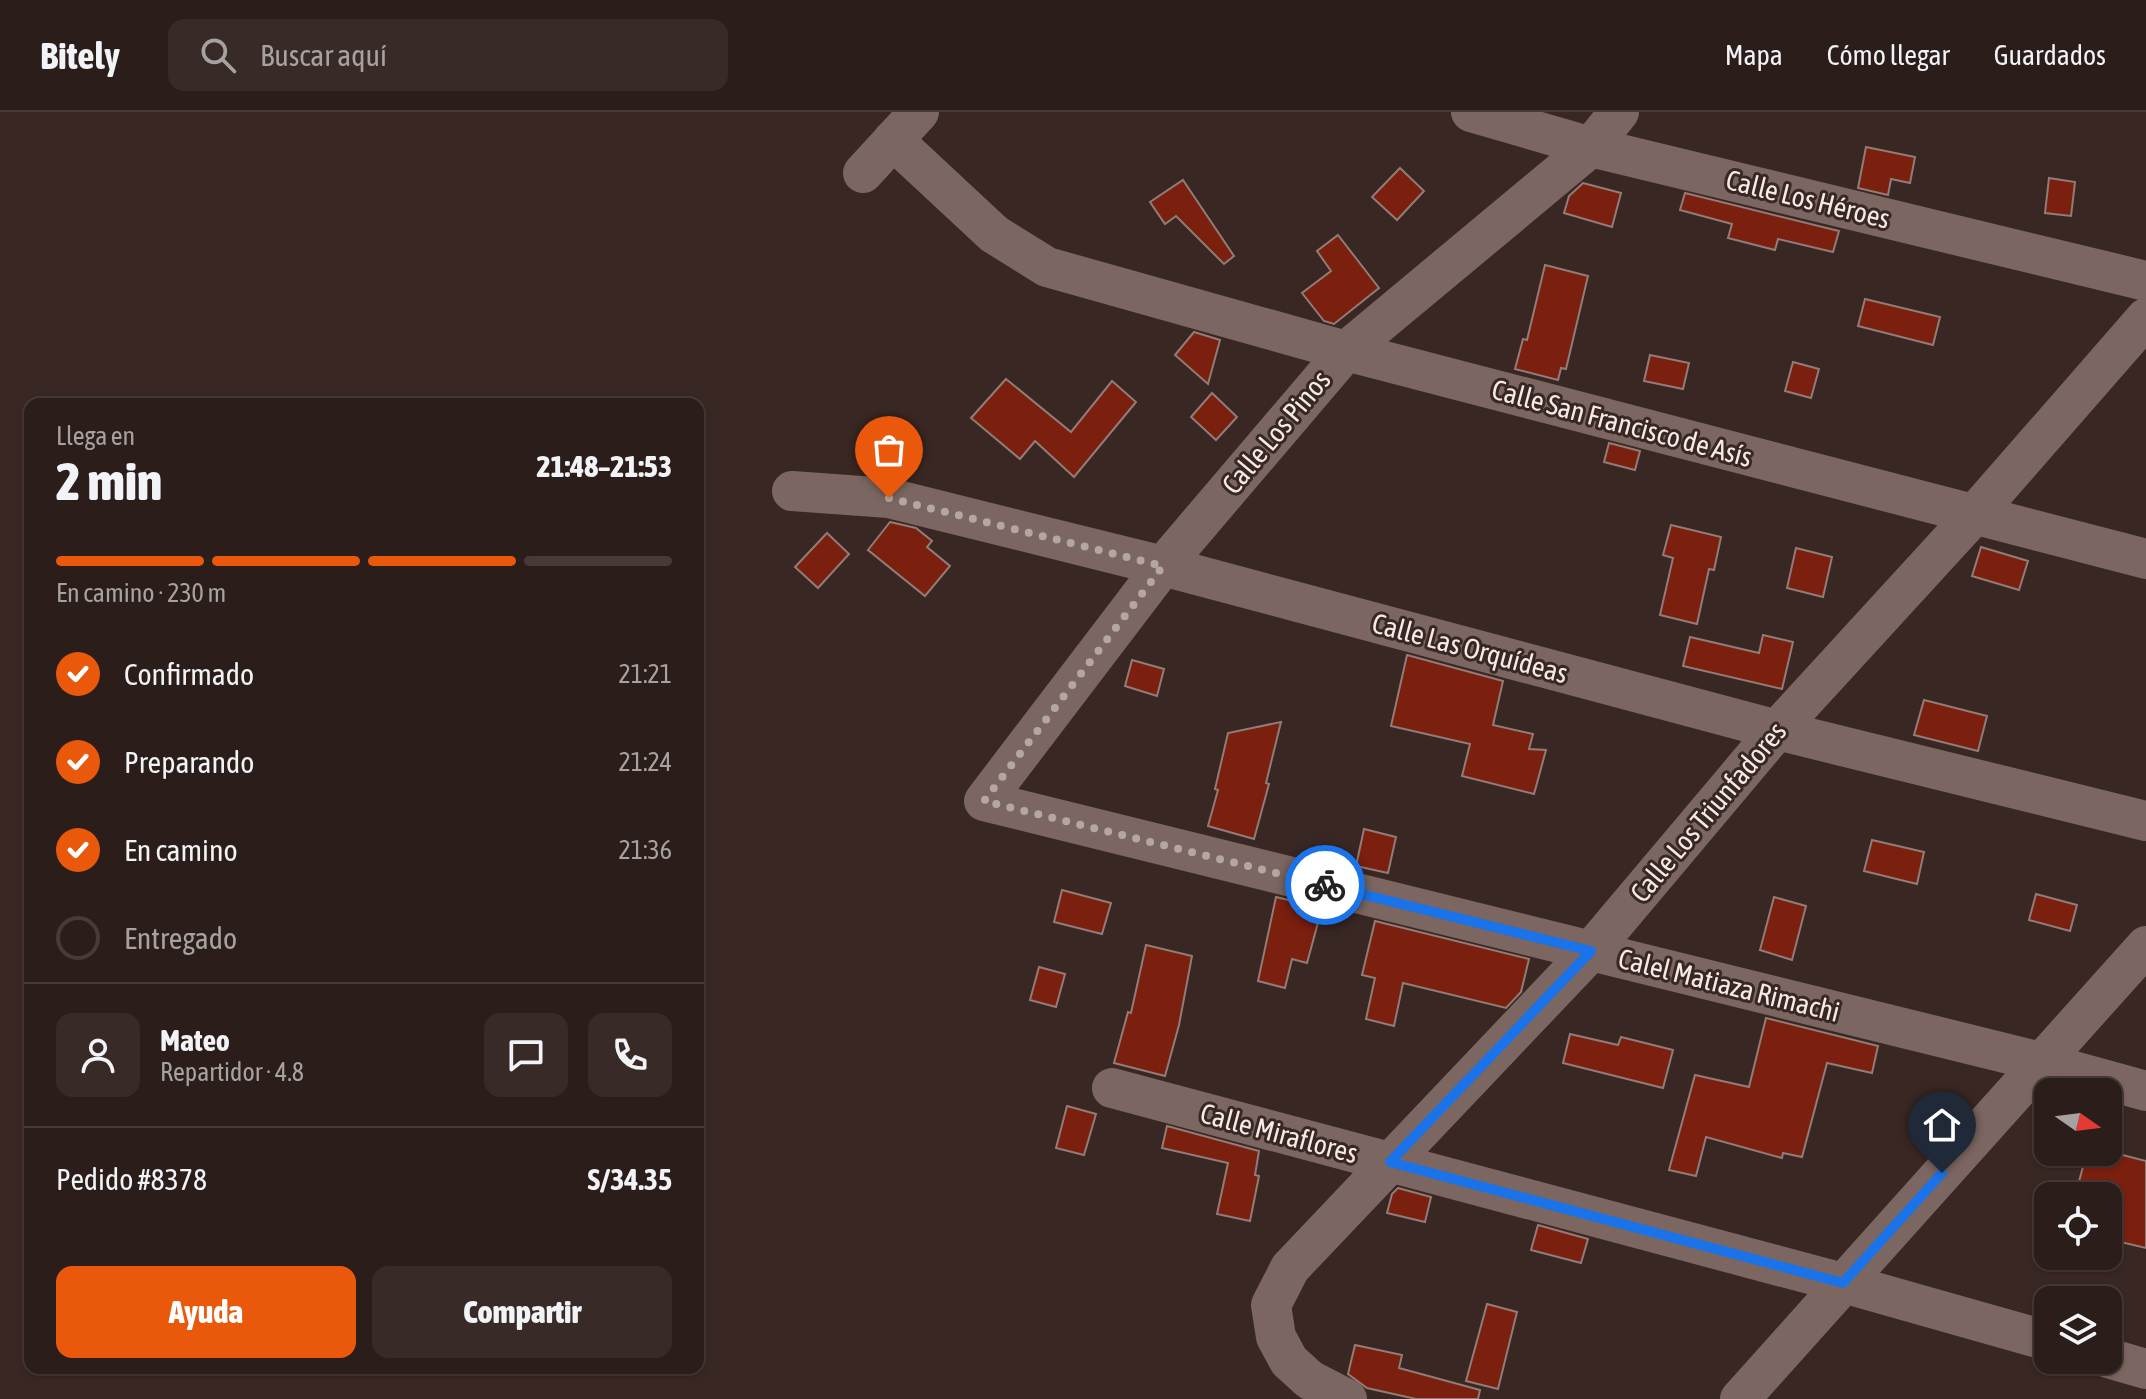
<!DOCTYPE html>
<html lang="es">
<meta charset="utf-8">
<style>
body{margin:0;font-family:"Asap Condensed",sans-serif;background:#372a27;color:#f1f3f6;height:100vh;display:flex;flex-direction:column;font-size:30px;white-space:nowrap}
*{box-sizing:border-box;margin:0}
p{font-size:26px;color:#a6a2a2}
.icon{flex:none;width:44px;height:44px;fill:none;stroke:currentColor;stroke-width:2;stroke-linecap:round;stroke-linejoin:round}
.map{position:relative;flex:1;overflow:hidden}
.panel{position:absolute;left:24px;top:286px;width:680px;height:976px;display:flex;flex-direction:column;background:#2b1d1a;border-radius:16px;box-shadow:0 2px 6px #0004,0 0 0 2px #473b39}
.panel>*{flex:none}
.needle{width:52px;rotate:104deg}
.buttons{position:absolute;left:2034px;top:966px;display:grid;gap:16px}
.buttons a{display:grid;place-items:center;width:88px;height:88px;border-radius:16px;background:#2b1d1a;box-shadow:0 2px 6px #0004,0 0 0 2px #473b39;font-size:40px}
.pin{position:absolute;display:grid;place-items:center;width:68px;height:68px;color:#fff;margin:-82px -34px;border-radius:50% 50% 50% 0;rotate:-45deg;box-shadow:0 0 8px #0007}
.pin .icon{rotate:45deg}
.courier{position:absolute;display:grid;place-items:center;width:80px;height:80px;margin:-40px;border:6px solid #1a73e8;border-radius:50%;background:#fff;color:#222;box-shadow:0 2px 10px #0007}
.overview em{font-style:normal;font-weight:800}
.overview div{display:flex;flex-direction:column-reverse}
.overview{display:flex;align-items:center;justify-content:space-between;height:136px;padding:0 32px}
h1{font-size:52px;font-weight:800;line-height:60px}
.bar{display:grid;grid-template-columns:repeat(4,1fr);gap:12px 8px;align-content:center;height:96px;padding:0 32px}
.bar i{height:10px;border-radius:6px;background:#473b39}
.bar .selected{background:#ea580c}
.bar p{grid-column:span 4}
.line{display:flex;align-items:center;gap:20px;padding:0 32px;border-top:2px solid #473b39}
.line div{flex:1}
.round{display:grid;place-items:center;flex:none;width:84px;height:84px;border-radius:16px;background:#372a27}
ol{padding:0 32px;list-style:none}
li{display:flex;align-items:center;gap:24px;height:88px}
li p{margin-inline-start:auto}
li .icon{padding:8px;border-radius:50%;background:#ea580c;color:#fff;stroke-width:4}
li:last-child{color:#a6a2a2}
li i{width:44px;height:44px;border:4px solid #473b39;border-radius:50%}
.primary-button{display:flex;gap:16px;margin-top:auto;padding:16px 32px}
.primary-button a{flex:1;height:92px;border-radius:16px;background:#ea580c;color:#fff;font-size:32px;font-weight:800;line-height:92px;text-align:center}
.primary-button a+a{background:#372a27;color:#f1f3f6}
header{display:flex;align-items:center;gap:48px;box-sizing:border-box;height:112px;padding:0 40px;background:#2b1d1a;border-bottom:2px solid #473b39}
header strong{font-size:38px}
nav{display:flex;gap:44px;margin-inline-start:auto;font-size:28px}
.search{width:560px;height:72px;background:#372a27;display:flex;align-items:center;gap:20px;box-sizing:border-box;padding:0 28px;border-radius:16px;color:#a6a2a2;font-size:30px}
.map>svg:first-child{display:block}
.building{fill:#7b1f0f;stroke:#917c77;stroke-width:2}
.lines{fill:none;stroke-linecap:round;stroke-linejoin:round}
.minor{stroke:#7b6661;stroke-width:40}
.done{stroke:#b4a6a2;stroke-width:8;stroke-dasharray:0 14.4}
.route{stroke:#1a73e8;stroke-width:10}
.labels{text-anchor:middle;dominant-baseline:central;stroke-width:6;stroke-linejoin:round;paint-order:stroke}
.street-label{font-size:28px;fill:#f6eae7;stroke:#392723}
</style>
<header>
<strong>Bitely</strong>
<div class="search"><svg class="icon" aria-label="search" viewBox="0 0 24 24"><circle cx="10" cy="10" r="6"/><path d="M15 15l6 6"/></svg>Buscar aquí</div>
<nav><a>Mapa</a><a>Cómo llegar</a><a>Guardados</a></nav>
</header>
<div class="map">
<svg width="2146" height="1287" viewBox="0 0 2146 1287">
<rect width="100%" height="100%" fill="#392723"/>
<g class="building">
<path d="M1866 35 1915 45 1910 71 1891 67 1888 83 1858 76Z"/>
<path d="M1400 56 1424 79 1397 108 1372 85Z"/>
<path d="M2049 66 2075 70 2071 104 2045 101Z"/>
<path d="M1183 68 1234 144 1224 152 1176 104 1165 112 1150 90Z"/>
<path d="M1583 71 1621 81 1612 115 1564 101 1569 84Z"/>
<path d="M1685 81 1839 119 1833 140 1778 127 1775 138 1728 126 1732 112 1680 98Z"/>
<path d="M1338 123 1379 176 1334 212 1324 209 1302 181 1331 159 1317 139Z"/>
<path d="M1545 153 1588 164 1566 257 1561 256 1558 268 1515 257 1523 227 1527 228Z"/>
<path d="M1865 187 1940 205 1933 233 1858 214Z"/>
<path d="M1194 220 1220 228 1208 272 1175 243Z"/>
<path d="M1650 243 1689 251 1683 277 1644 269Z"/>
<path d="M1793 250 1819 257 1811 286 1785 279Z"/>
<path d="M1006 267 1071 320 1112 269 1136 290 1074 365 1035 329 1020 347 971 306Z"/>
<path d="M1212 281 1237 305 1216 328 1191 305Z"/>
<path d="M1609 331 1640 339 1635 358 1604 350Z"/>
<path d="M890 410 916 416 932 429 927 435 950 454 925 484 868 438Z"/>
<path d="M1671 413 1721 425 1714 458 1709 457 1697 512 1660 503 1673 446 1663 443Z"/>
<path d="M827 421 849 442 818 476 795 455Z"/>
<path d="M1981 435 2028 449 2019 478 1972 464Z"/>
<path d="M1796 436 1832 445 1823 485 1787 476Z"/>
<path d="M1763 523 1793 530 1782 577 1683 554 1690 525 1759 541Z"/>
<path d="M1407 543 1503 569 1493 613 1533 622 1529 637 1546 638 1534 682 1462 664 1470 632 1391 614Z"/>
<path d="M1132 548 1164 557 1157 584 1125 574Z"/>
<path d="M1924 588 1987 604 1978 639 1914 623Z"/>
<path d="M1281 610 1266 671 1269 672 1254 727 1208 714 1218 678 1215 677 1228 621Z"/>
<path d="M1364 717 1396 725 1388 761 1356 754Z"/>
<path d="M1872 728 1924 740 1917 772 1864 759Z"/>
<path d="M1062 778 1111 791 1102 822 1054 810Z"/>
<path d="M2036 782 2077 793 2070 819 2029 808Z"/>
<path d="M1276 785 1322 796 1307 851 1292 847 1285 876 1258 869Z"/>
<path d="M1774 785 1806 794 1792 848 1760 838Z"/>
<path d="M1375 809 1529 847 1521 880 1506 896 1403 871 1394 914 1366 907 1375 866 1362 863Z"/>
<path d="M1146 833 1192 844 1179 913 1165 964 1114 951 1128 900 1131 901Z"/>
<path d="M1039 855 1065 862 1056 895 1030 888Z"/>
<path d="M1766 906 1878 934 1872 961 1827 951 1802 1045 1783 1041 1782 1046 1706 1025 1696 1064 1669 1058 1695 963 1749 975Z"/>
<path d="M1570 922 1618 933 1621 925 1673 938 1663 976 1563 951Z"/>
<path d="M1067 994 1096 1002 1084 1043 1056 1036Z"/>
<path d="M1167 1014 1259 1039 1255 1063 1259 1064 1250 1109 1217 1102 1228 1051 1162 1036Z"/>
<path d="M2087 1040H2111L2146 1049V1136L2108 1127V1081L2078 1073Z"/>
<path d="M1398 1076 1431 1085 1425 1110 1387 1101 1392 1082Z"/>
<path d="M1538 1113 1588 1127 1581 1151 1531 1138Z"/>
<path d="M1487 1192 1517 1200 1498 1277 1466 1269Z"/>
<path d="M1355 1233 1402 1243 1399 1256 1480 1278 1478 1287H1416L1367 1276 1348 1262Z"/>
</g>
<g class="lines">
<g class="minor">
<path d="M1471 0 1591 35 2146 169"/>
<path d="M1619 0 1591 35 1346 239 1163 454 984 689 2041 950 2146 979"/>
<path d="M893 28 994 122 1047 155 1346 239 2146 447"/>
<path d="M863 61 919 0"/>
<path d="M792 379 889 386 1163 454 1777 618 2146 709"/>
<path d="M1112 976 1843 1171 2048 1229"/>
<path d="M2108 1246 2146 1257"/>
<path d="M1347 1287 1310 1268 1289 1249 1276 1225 1271 1193 1290 1156 1591 839 1777 618 1974 403 2146 206"/>
<path d="M1740 1287 2146 834"/>
</g>
</g>
<g class="lines">
<path class="done" d="M889 386 1163 454 984 689 1325 773"/>
<path class="route" d="M1325 773 1591 839 1390 1050 1843 1171 1942 1061"/>
</g>
<g class="labels">
<g class="street-label">
<text transform="translate(1808 87) rotate(14)">Calle Los Héroes</text>
<text transform="translate(1622 311) rotate(15)">Calle San Francisco de Asís</text>
<text transform="translate(1276 320) rotate(-50)">Calle Los Pinos</text>
<text transform="translate(1470 536) rotate(15)">Calle Las Orquídeas</text>
<text transform="translate(1708 700) rotate(-50)">Calle Los Triunfadores</text>
<text transform="translate(1729 873) rotate(14)">Calel Matiaza Rimachi</text>
<text transform="translate(1279 1021) rotate(15)">Calle Miraflores</text>
</g>
</g>
</svg>
<div class="buttons">
<a><svg class="needle" viewBox="-14 -14 28 28"><path d="M0-13l5 13h-10z" fill="#e53935"/><path d="M0 13l5-13h-10z" fill="#a6a2a2"/></svg></a>
<a><svg class="icon" aria-label="locate" viewBox="0 0 24 24"><circle cx="12" cy="12" r="6"/><path d="M12 2v4M12 18v4M2 12h4M18 12h4"/></svg></a>
<a><svg class="icon" aria-label="layers" viewBox="0 0 24 24"><path d="M12 4l9 5-9 5-9-5zM3 14l9 5 9-5"/></svg></a>
</div>
<div class="pin" style="left:889px;top:386px;background:#ea580c"><svg class="icon" aria-label="bag" viewBox="0 0 24 24"><path d="M5 8h14l-1 12H6zM9 8a3 3 0 0 1 6 0"/></svg></div>
<div class="pin" style="left:1942px;top:1061px;background:#1f2937"><svg class="icon" aria-label="home" viewBox="0 0 24 24"><path d="M3 11l9-7 9 7M6 9v11h12V9"/></svg></div>
<div class="courier" style="left:1325px;top:773px"><svg class="icon" aria-label="bike" viewBox="0 0 24 24"><circle cx="6" cy="16" r="4"/><circle cx="18" cy="16" r="4"/><path d="M6 16l4-8h5l3 8M10 8l3 8H6M13 5h3"/></svg></div>
<section class="panel">
<div class="overview"><div><h1>2 min</h1><p>Llega en</p></div><em>21:48–21:53</em></div>
<div class="bar"><i class="selected"></i><i class="selected"></i><i class="selected"></i><i></i><p>En camino · 230 m</p></div>
<ol>
<li><svg class="icon" aria-label="check" viewBox="0 0 24 24"><path d="M5 12l5 5 9-10"/></svg>Confirmado<p>21:21</p></li>
<li><svg class="icon" aria-label="check" viewBox="0 0 24 24"><path d="M5 12l5 5 9-10"/></svg>Preparando<p>21:24</p></li>
<li><svg class="icon" aria-label="check" viewBox="0 0 24 24"><path d="M5 12l5 5 9-10"/></svg>En camino<p>21:36</p></li>
<li><i></i>Entregado</li>
</ol>
<div class="line" style="height:144px"><a class="round"><svg class="icon" aria-label="person" viewBox="0 0 24 24"><circle cx="12" cy="8" r="4"/><path d="M4 21q1-7 8-7t8 7"/></svg></a><div><b>Mateo</b><p>Repartidor · 4.8</p></div><a class="round"><svg class="icon" aria-label="chat" viewBox="0 0 24 24"><path d="M4 5h16v11H9l-5 4z"/></svg></a><a class="round"><svg class="icon" aria-label="phone" viewBox="0 0 24 24"><path d="M5 4h4l2 5-3 2q2 4 5 5l2-3 5 2v4C11 20 4 13 5 4z"/></svg></a></div>
<div class="line" style="height:104px"><div>Pedido #8378</div><b>S/34.35</b></div>
<div class="primary-button"><a>Ayuda</a><a>Compartir</a></div>
</section>
</div>
